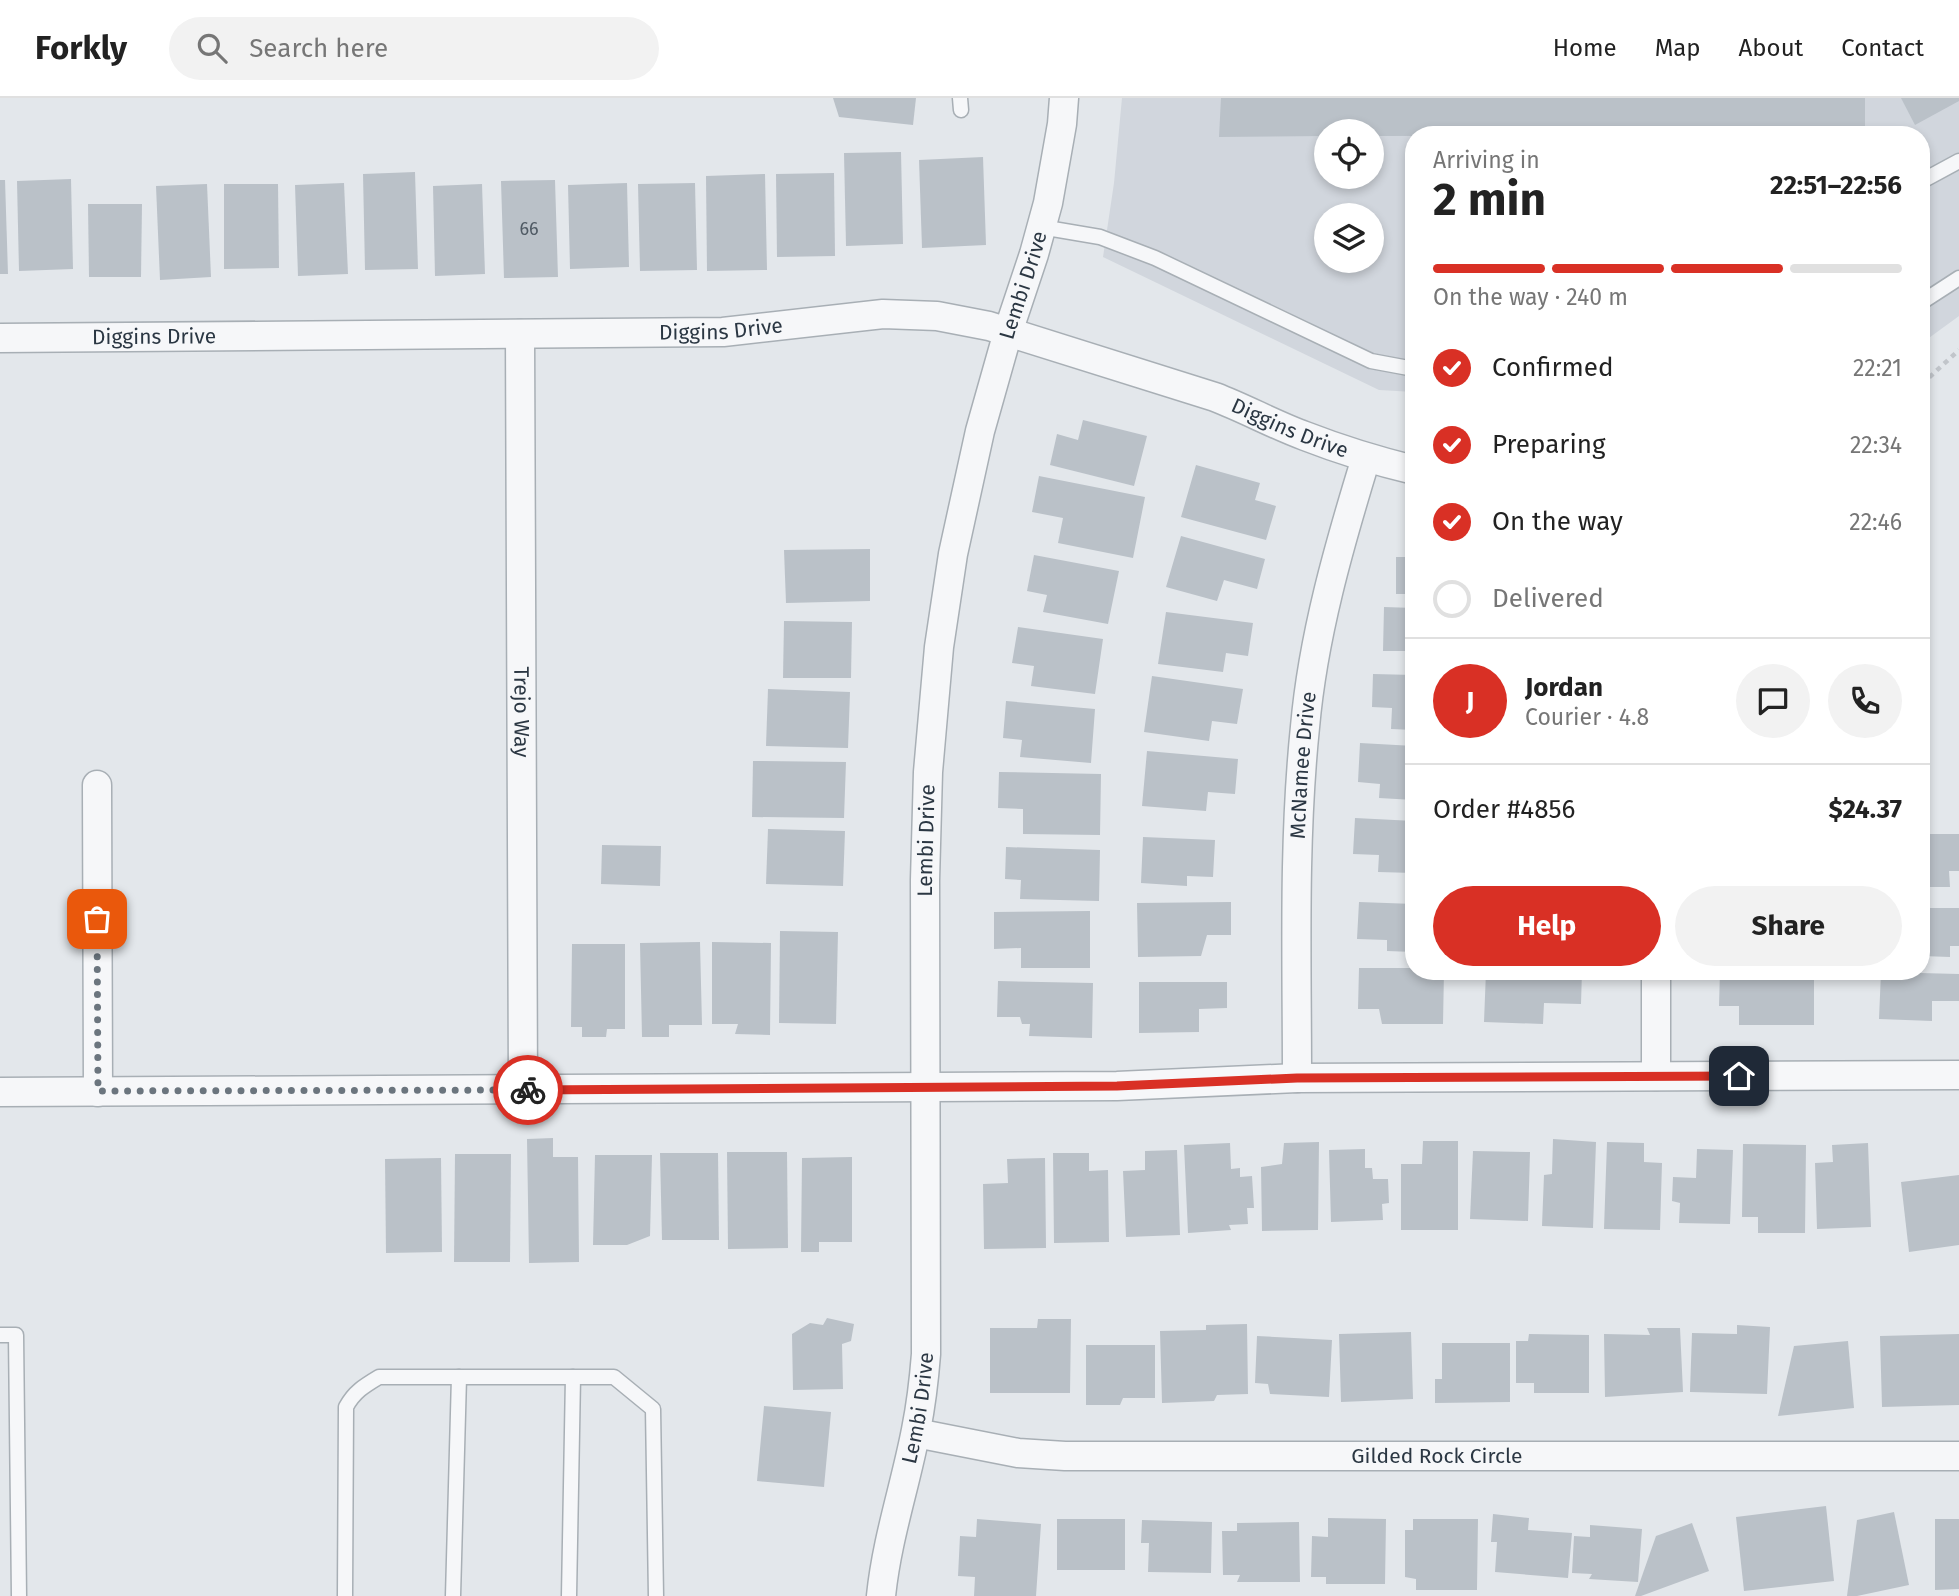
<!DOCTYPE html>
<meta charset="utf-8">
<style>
body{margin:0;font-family:"Fira Sans",sans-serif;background:#f2f2f2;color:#222;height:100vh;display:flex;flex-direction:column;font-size:26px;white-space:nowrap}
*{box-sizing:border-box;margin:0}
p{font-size:23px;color:#767676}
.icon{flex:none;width:38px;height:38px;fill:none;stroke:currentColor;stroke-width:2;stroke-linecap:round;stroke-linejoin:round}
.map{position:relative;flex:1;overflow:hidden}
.details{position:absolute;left:1405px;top:28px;width:525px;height:854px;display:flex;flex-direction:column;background:#fff;border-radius:28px;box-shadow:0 4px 10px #0003}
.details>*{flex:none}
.buttons{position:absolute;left:1314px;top:21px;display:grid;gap:14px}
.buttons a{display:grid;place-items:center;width:70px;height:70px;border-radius:50%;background:#fff;box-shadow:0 4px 10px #0003;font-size:35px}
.pin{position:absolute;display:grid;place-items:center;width:60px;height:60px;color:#fff;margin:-30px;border-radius:14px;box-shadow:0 4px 10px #0006}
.courier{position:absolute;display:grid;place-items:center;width:70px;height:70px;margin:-35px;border:5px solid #d93025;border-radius:50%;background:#fff;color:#222;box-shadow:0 2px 9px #0007}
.headline em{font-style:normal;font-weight:700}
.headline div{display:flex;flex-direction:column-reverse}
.headline{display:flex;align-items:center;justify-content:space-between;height:119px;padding:0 28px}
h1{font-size:46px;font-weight:700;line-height:52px}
.bar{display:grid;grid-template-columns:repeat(4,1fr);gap:10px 7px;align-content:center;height:84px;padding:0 28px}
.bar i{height:9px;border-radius:5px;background:#e0e0e0}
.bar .selected{background:#d93025}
.bar p{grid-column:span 4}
.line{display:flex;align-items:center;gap:18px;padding:0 28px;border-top:2px solid #e0e0e0}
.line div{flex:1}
.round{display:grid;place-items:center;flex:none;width:74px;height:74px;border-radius:37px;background:#f2f2f2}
ol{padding:0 28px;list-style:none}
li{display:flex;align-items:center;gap:21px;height:77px}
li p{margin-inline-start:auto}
li .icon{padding:7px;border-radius:50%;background:#d93025;color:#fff;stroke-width:4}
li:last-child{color:#767676}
li i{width:38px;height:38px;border:4px solid #e0e0e0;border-radius:50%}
.button{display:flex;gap:14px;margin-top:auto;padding:14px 28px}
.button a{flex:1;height:80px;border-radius:42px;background:#d93025;color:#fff;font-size:28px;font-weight:700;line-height:80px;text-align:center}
.button a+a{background:#f2f2f2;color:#222}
header{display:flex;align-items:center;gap:42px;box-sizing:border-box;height:98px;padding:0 35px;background:#fff;border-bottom:2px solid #e0e0e0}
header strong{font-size:33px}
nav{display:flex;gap:38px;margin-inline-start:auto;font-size:24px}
.search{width:490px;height:63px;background:#f2f2f2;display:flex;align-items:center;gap:18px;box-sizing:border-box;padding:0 24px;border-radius:38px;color:#767676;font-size:26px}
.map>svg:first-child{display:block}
.built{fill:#d1d6dd;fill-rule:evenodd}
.building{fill:#bac1c8}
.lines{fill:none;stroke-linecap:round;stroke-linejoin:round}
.lane-casing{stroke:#a8afb5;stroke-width:17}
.street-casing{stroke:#a8afb5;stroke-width:31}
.path{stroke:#c1c5ca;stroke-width:4.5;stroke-dasharray:5 5;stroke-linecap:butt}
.lane{stroke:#f6f7f9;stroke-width:14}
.street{stroke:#f6f7f9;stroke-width:28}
.done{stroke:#6b757e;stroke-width:7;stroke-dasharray:0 12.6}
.route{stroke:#d93025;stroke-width:9}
.labels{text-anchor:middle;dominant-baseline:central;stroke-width:6;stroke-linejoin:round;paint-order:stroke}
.number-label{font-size:18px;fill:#4f5a64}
.street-label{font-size:21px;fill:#2b3743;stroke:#f3f5f8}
</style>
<header>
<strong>Forkly</strong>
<div class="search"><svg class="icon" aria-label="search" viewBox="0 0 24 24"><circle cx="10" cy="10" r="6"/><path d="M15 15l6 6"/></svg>Search here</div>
<nav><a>Home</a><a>Map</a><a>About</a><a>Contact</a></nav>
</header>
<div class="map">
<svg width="1959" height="1498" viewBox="0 0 1959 1498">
<rect width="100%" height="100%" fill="#e3e7eb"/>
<path class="built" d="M1122 0H1959V218L1922 245V37H1414V294L1379 292 1103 159 1114 85ZM1326 33H1372V79H1326ZM1326 117H1372V163H1326Z"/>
<g class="building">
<path d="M833 0H916L913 27 839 19Z"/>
<path d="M1221 0H1865V37L1372 38V33H1326V38L1219 39Z"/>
<path d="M1901 0H1959V3L1915 27Z"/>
<path d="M901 54 903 146 846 148 844 55Z"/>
<path d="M983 59 986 147 922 150 919 62Z"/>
<path d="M415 74 418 171 365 172 363 76Z"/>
<path d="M834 75 835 158 777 159 776 76Z"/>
<path d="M765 76 767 172 707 173 706 78Z"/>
<path d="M71 81 73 171 19 173 17 83Z"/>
<path d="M0 82H5L8 176H0Z"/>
<path d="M555 82 558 179 504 180 501 83Z"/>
<path d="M344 85 348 176 298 178 295 87Z"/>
<path d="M627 85 629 169 570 171 568 87Z"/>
<path d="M695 85 697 172 640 173 638 86Z"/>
<path d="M207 86 211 179 160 182 156 88Z"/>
<path d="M224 86H278L279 170 224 171Z"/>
<path d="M482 86 485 176 435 178 433 88Z"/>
<path d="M88 106H142L141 179H89Z"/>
<path d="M1083 322 1147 338 1134 388 1050 367 1057 336 1078 342Z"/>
<path d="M1196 367 1260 385 1255 402 1276 408 1266 442 1181 419Z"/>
<path d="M1039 378 1145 399 1133 460 1058 445 1063 420 1032 414Z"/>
<path d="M1181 438 1265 461 1257 491 1224 482 1217 503 1166 489Z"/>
<path d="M870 451V503L786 505 784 452Z"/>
<path d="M1034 457 1119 473 1108 526 1043 514 1047 497 1027 493Z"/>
<rect x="1396" y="459" width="18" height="37"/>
<path d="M1384 509 1414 510V565L1409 553H1383Z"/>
<path d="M1166 514 1253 525 1248 558 1226 555 1223 574 1158 566Z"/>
<path d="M784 523 852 524 851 580H783Z"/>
<path d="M1018 529 1103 541 1095 596 1031 588 1034 568 1012 565Z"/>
<path d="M1373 576 1414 577V632L1391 631 1392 610 1372 609Z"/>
<path d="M1152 578 1243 591 1237 626 1212 623 1209 643 1144 634Z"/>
<path d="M768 591 850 594 848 650 766 648Z"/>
<path d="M1006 603 1095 611 1091 665 1020 659 1022 642 1003 640Z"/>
<path d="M1360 645 1414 648V702L1379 700 1380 686 1358 684Z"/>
<path d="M1147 653 1238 661 1235 696 1208 694 1206 713 1142 708Z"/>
<path d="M753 663 846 664 844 720 752 719Z"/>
<path d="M999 674 1101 676 1100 737 1023 736V711L998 710Z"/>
<path d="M1355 720 1414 723V775L1378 774 1379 757 1353 756Z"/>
<path d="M768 731 845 733 843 788 766 786Z"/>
<path d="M1922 736H1959V773H1949L1950 789H1922Z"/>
<path d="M1143 739 1215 742 1213 779 1187 778V788L1141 785Z"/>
<path d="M602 747 661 748 660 788 601 786Z"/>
<path d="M1006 749 1100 752 1099 803 1020 801 1021 782 1005 781Z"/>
<path d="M1231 804V837H1207L1201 858 1138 859 1137 805Z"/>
<path d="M1359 804 1414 806V854L1387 853V842L1357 841Z"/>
<path d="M1922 810H1959V848H1950V859L1922 858Z"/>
<path d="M1090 813V870H1021V850L994 851V814Z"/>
<path d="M780 833 838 834 836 926 779 925Z"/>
<path d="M700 844 702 927H669V939H642L640 845Z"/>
<path d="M712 844 771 845 770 937 735 936 738 926H712Z"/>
<path d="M572 846H625V931H607L606 939H582V929H571Z"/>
<path d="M1359 870H1414V873H1444L1443 926H1382L1379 911H1358Z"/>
<path d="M1486 873H1582L1581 906 1544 905 1543 926 1484 924Z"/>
<path d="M1720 873H1814V927H1739V908H1719Z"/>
<path d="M1881 874 1959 876V903H1932V923L1879 921Z"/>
<path d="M998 883 1093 885 1092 940 1029 938 1030 926H1022L1020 919H997Z"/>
<path d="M1139 884H1227V910L1199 911V934L1139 935Z"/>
<path d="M553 1040V1059H578L579 1164 529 1165 527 1041Z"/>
<path d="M1553 1041 1596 1044 1593 1130 1542 1128 1544 1077 1552 1076Z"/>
<path d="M1423 1043H1458V1132H1401V1066H1422Z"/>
<path d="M1319 1044 1318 1132 1262 1133 1261 1069 1282 1066 1284 1045Z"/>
<path d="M1607 1044 1644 1045V1064L1662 1065 1660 1132 1604 1131Z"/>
<path d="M1230 1045 1231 1071 1240 1070V1079L1252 1078 1254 1110H1247L1248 1126 1229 1127 1231 1132 1188 1135 1184 1047Z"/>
<path d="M1868 1045 1871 1129 1817 1131 1815 1065 1833 1064 1832 1047Z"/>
<path d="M1743 1046 1806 1047 1805 1135H1758V1119H1742Z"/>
<path d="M1365 1051V1070H1372L1373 1081H1388L1389 1105 1382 1106 1383 1122 1331 1124 1329 1052Z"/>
<path d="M1697 1051 1733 1052 1730 1126 1679 1125 1680 1105 1672 1103 1673 1079 1696 1080Z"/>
<path d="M1177 1052 1180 1137 1126 1139 1123 1073 1145 1072V1053Z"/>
<path d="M1473 1053 1530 1054 1528 1123 1470 1121Z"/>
<path d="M727 1054H787L788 1150 728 1151Z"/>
<path d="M660 1055H718L719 1142H662Z"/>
<path d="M1053 1055H1089V1073L1108 1072 1109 1144 1054 1145Z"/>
<path d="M455 1056H511L510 1164H454Z"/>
<path d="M595 1057H652L650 1138 627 1147H593Z"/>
<path d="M852 1059V1144H819V1154H801L802 1060Z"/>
<path d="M441 1060 442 1154 386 1155 385 1061Z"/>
<path d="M1045 1060 1046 1150 984 1151 983 1086 1008 1085 1007 1061Z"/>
<path d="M1959 1077V1147L1909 1154 1901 1084Z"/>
<path d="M827 1220 854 1226 851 1243 842 1246 843 1291 793 1292 792 1236 810 1225 823 1227Z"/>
<path d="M1038 1221H1071L1070 1295H990V1230H1037Z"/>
<path d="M1247 1226 1248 1296 1217 1297 1214 1303 1162 1305 1160 1233 1206 1232V1227Z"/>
<path d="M1737 1227 1770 1229 1767 1296 1690 1294 1692 1235 1737 1236Z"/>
<path d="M1647 1230H1680L1683 1294 1605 1299 1604 1236 1650 1237Z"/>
<path d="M1411 1234 1413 1301 1341 1304 1339 1236Z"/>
<path d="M1529 1236 1589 1237V1295H1534V1285H1516V1243H1528Z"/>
<path d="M1959 1236V1307L1882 1309 1880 1238Z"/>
<path d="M1257 1238 1332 1242 1329 1299 1270 1296 1268 1286 1255 1285Z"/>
<path d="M1848 1243 1854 1310 1778 1318 1794 1248Z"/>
<path d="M1442 1245H1510V1304L1435 1305V1281H1442Z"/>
<path d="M1086 1247H1155V1300H1123L1120 1307H1086Z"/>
<path d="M764 1308 831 1314 824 1389 757 1383Z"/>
<path d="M1826 1408 1834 1483 1744 1493 1736 1419Z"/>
<path d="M1894 1414 1909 1487 1857 1498H1847L1857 1422Z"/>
<path d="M1493 1416 1529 1420 1528 1432 1572 1435 1568 1480 1495 1474 1497 1444H1491Z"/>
<path d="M1328 1420 1386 1421 1385 1486H1326V1479H1311L1312 1438 1328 1439Z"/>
<path d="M977 1421 1041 1426 1036 1498H974L975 1479 958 1478 960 1438 976 1439Z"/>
<rect x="1057" y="1421" width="68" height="51"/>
<path d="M1413 1421H1478L1477 1492H1416V1481L1405 1479V1432H1413Z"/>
<path d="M1935 1421H1959V1491L1935 1492Z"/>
<path d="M1142 1422 1212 1424 1211 1475 1148 1474 1149 1445H1141Z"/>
<path d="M1299 1424 1300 1484H1237L1240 1477H1223L1222 1433H1237V1425Z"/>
<path d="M1692 1425 1709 1473 1641 1498H1635L1656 1438Z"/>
<path d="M1590 1427 1642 1431 1638 1484 1589 1481 1592 1476 1572 1475 1574 1438 1590 1439Z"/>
</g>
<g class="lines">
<defs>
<g id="lane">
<path d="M960 0 961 12"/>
<path d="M1922 83 1959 63"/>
<path d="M1041 129 1100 139 1155 160 1371 263 1414 271"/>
<path d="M1922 204 1959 180"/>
<path d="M0 1237H16L19 1498"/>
<path d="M345 1498 346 1309C354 1294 364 1288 379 1279H614L653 1311 656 1498"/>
<path d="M453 1498 459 1279"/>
<path d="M569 1498 573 1279"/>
</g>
<g id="street">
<path id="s1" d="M520 236 523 992"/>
<path id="s2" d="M0 240 723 234 883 216 937 218 989 228 1215 299C1246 311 1275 327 1305 338 1341 352 1377 363 1414 372"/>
<path d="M97 687 98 994"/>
<path d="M1656 978V873"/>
<path id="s3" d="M1297 980C1297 863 1293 746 1305 629 1313 538 1339 448 1366 360"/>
<path d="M0 994 1117 988 1297 980 1959 977"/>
<path id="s4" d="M916 1335 1018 1355 1065 1358H1959"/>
<path id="s5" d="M881 1498C887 1440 905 1389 916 1332 921 1307 924 1282 926 1256L925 782 928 674 939 549 953 456 980 333 1008 234 1034 156 1048 105 1062 26 1064 0"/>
</g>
</defs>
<use href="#lane" class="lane-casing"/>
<use href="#street" class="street-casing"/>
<path class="path" d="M1922 286 1959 252"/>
<use href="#lane" class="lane"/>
<use href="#street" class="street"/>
</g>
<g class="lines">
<path class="done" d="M97 821 98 993 528 992"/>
<path class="route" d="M528 992 1117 988 1297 980 1739 978"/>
</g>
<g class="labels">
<g class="number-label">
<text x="529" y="131">66</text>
</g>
<g class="street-label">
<text stroke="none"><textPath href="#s5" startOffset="1326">Lembi Drive</textPath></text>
<text stroke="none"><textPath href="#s2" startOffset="721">Diggins Drive</textPath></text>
<text stroke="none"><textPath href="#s2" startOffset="154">Diggins Drive</textPath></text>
<text stroke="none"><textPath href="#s2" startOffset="1309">Diggins Drive</textPath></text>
<text stroke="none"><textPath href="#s1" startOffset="378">Trejo Way</textPath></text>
<text stroke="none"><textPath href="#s3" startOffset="313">McNamee Drive</textPath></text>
<text stroke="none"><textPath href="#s5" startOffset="760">Lembi Drive</textPath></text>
<text stroke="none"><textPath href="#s5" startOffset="192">Lembi Drive</textPath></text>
<text stroke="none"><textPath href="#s4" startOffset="523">Gilded Rock Circle</textPath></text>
</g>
</g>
</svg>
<div class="buttons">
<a><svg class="icon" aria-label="locate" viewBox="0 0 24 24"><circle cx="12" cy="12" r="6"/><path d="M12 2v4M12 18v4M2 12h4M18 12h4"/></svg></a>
<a><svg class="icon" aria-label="layers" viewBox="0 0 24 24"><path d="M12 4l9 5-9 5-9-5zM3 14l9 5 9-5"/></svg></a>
</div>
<div class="pin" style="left:97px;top:821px;background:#ea580c"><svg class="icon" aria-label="bag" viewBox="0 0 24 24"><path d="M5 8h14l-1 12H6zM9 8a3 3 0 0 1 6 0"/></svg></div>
<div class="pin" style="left:1739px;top:978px;background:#1f2937"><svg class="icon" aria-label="home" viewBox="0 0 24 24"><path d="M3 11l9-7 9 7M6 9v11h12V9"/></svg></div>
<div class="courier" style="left:528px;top:992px"><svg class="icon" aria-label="bike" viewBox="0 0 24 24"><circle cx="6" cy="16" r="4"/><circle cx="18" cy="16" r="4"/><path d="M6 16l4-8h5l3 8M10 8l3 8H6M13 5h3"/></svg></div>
<section class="details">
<div class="headline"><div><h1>2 min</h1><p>Arriving in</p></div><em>22:51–22:56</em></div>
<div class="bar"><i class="selected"></i><i class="selected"></i><i class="selected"></i><i></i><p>On the way · 240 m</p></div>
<ol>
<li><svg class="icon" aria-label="check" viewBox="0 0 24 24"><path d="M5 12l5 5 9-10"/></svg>Confirmed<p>22:21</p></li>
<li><svg class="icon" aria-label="check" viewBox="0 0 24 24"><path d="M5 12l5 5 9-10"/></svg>Preparing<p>22:34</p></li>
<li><svg class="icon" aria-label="check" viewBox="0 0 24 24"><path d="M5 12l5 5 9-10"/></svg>On the way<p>22:46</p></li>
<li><i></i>Delivered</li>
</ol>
<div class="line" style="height:126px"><b class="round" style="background:#d93025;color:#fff">J</b><div><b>Jordan</b><p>Courier · 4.8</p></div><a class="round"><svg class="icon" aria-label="chat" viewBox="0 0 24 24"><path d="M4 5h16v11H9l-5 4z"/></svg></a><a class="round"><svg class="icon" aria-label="phone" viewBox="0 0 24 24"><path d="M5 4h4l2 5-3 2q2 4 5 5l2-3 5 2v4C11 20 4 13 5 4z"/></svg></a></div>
<div class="line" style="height:91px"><div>Order #4856</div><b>$24.37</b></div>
<div class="button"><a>Help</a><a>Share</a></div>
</section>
</div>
